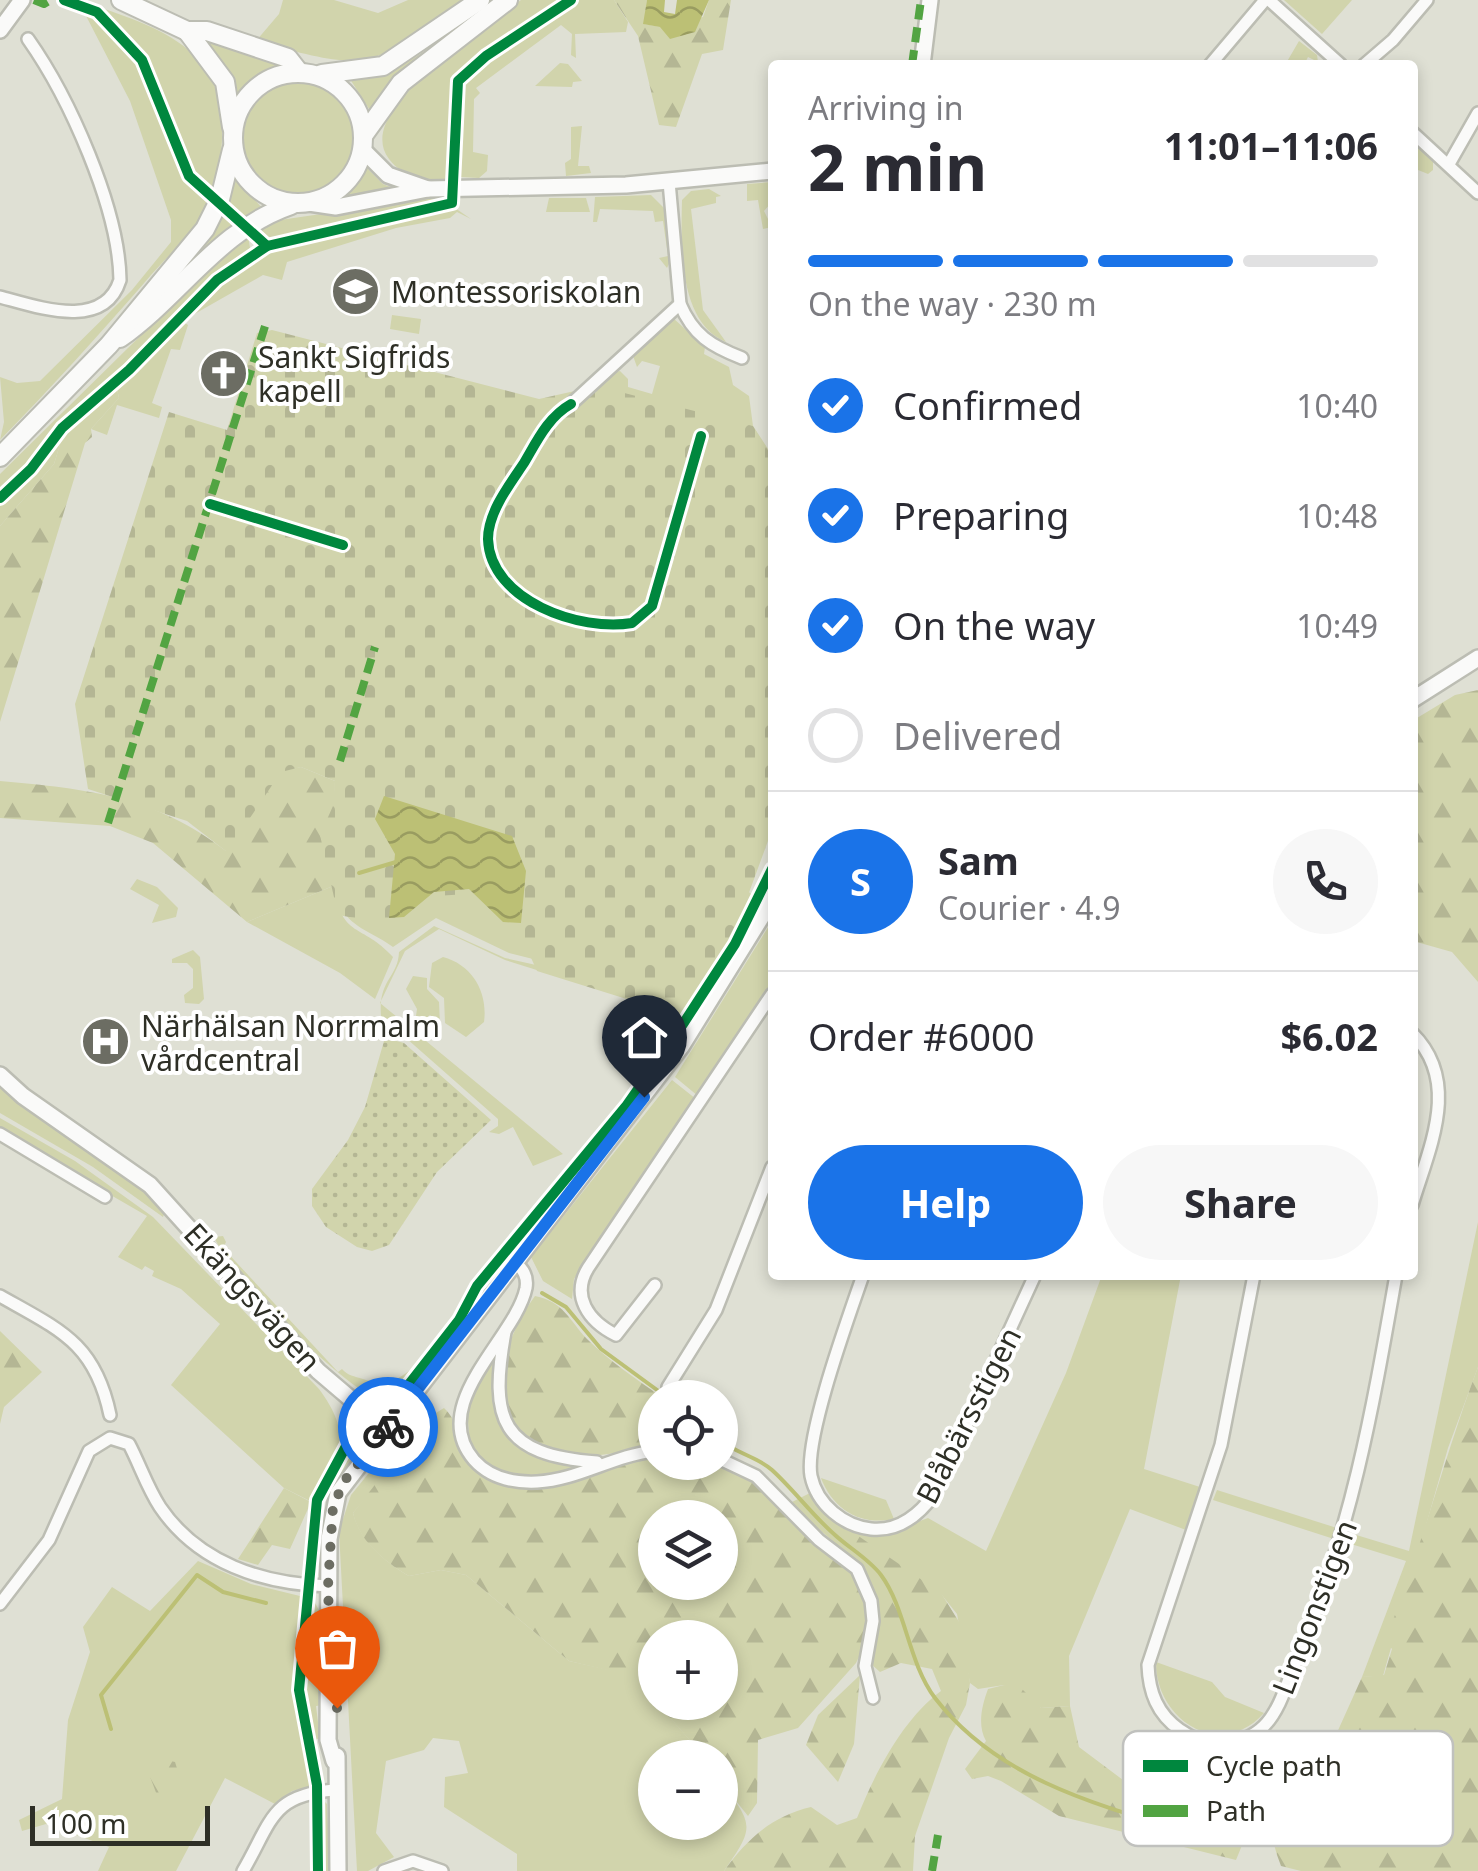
<!DOCTYPE html>
<meta charset="utf-8">
<style>
body{margin:0;font-family:"Noto Sans",sans-serif;background:#f7f7f7;color:#2b2b33;height:100vh;display:flex;flex-direction:column;font-size:38px;white-space:nowrap}
*{box-sizing:border-box;margin:0}
p{font-size:32px;color:#7c7c81}
.icon{flex:none;width:55px;height:55px;fill:none;stroke:currentColor;stroke-width:2;stroke-linecap:round;stroke-linejoin:round}
.map{position:relative;flex:1;overflow:hidden}
.details{position:absolute;left:768px;top:60px;width:650px;height:1220px;display:flex;flex-direction:column;background:#fff;border-radius:10px;box-shadow:0 5px 15px #0003}
.details>*{flex:none}
.controls{position:absolute;left:638px;top:1380px;display:grid;gap:20px}
.controls a{display:grid;place-items:center;width:100px;height:100px;border-radius:50%;background:#fff;box-shadow:0 5px 15px #0003;font-size:50px}
.scale{position:absolute;left:30px;bottom:25px;width:180px;box-sizing:border-box;padding-left:10px;border:5px solid #2e2f26;border-top:0;font-size:28px;line-height:35px;white-space:nowrap;color:#2e2f26;-webkit-text-stroke:8px #fff;paint-order:stroke}
.pin{position:absolute;display:grid;place-items:center;width:85px;height:85px;color:#fff;margin:-102px -42px;border-radius:50% 50% 50% 0;rotate:-45deg;box-shadow:0 0 10px #0007}
.pin .icon{rotate:45deg}
.courier{position:absolute;display:grid;place-items:center;width:100px;height:100px;margin:-50px;border:8px solid #1a73e8;border-radius:50%;background:#fff;color:#222;box-shadow:0 2px 12px #0007}
.summary em{font-style:normal;font-weight:700}
.summary div{display:flex;flex-direction:column-reverse}
.summary{display:flex;align-items:center;justify-content:space-between;height:170px;padding:0 40px}
h1{font-size:65px;font-weight:700;line-height:75px}
.bar{display:grid;grid-template-columns:repeat(4,1fr);gap:15px 10px;align-content:center;height:120px;padding:0 40px}
.bar i{height:12px;border-radius:8px;background:#e1e1e2}
.bar .active{background:#1a73e8}
.bar p{grid-column:span 4}
.line{display:flex;align-items:center;gap:25px;padding:0 40px;border-top:2px solid #e1e1e2}
.line div{flex:1}
.round{display:grid;place-items:center;flex:none;width:105px;height:105px;border-radius:52px;background:#f7f7f7}
ol{padding:0 40px;list-style:none}
li{display:flex;align-items:center;gap:30px;height:110px}
li p{margin-inline-start:auto}
li .icon{padding:10px;border-radius:50%;background:#1a73e8;color:#fff;stroke-width:4}
li:last-child{color:#7c7c81}
li i{width:55px;height:55px;border:5px solid #e1e1e2;border-radius:50%}
.primary-button{display:flex;gap:20px;margin-top:auto;padding:20px 40px}
.primary-button a{flex:1;height:115px;border-radius:60px;background:#1a73e8;color:#fff;font-size:40px;font-weight:700;line-height:115px;text-align:center}
.primary-button a+a{background:#f7f7f7;color:#2b2b33}
.map>svg:first-child{display:block}
.green{fill:#d1d4ac}
.forest{fill:url(#forest-firs);fill-rule:evenodd}
.cemetery{fill:url(#cemetery-stones)}
.park{fill:url(#park-dots)}
.water{fill:url(#water-waves)}
.lines{fill:none;stroke-linecap:round;stroke-linejoin:round}
.stream{stroke:#bcc075;stroke-width:4}
.minor-casing{stroke:#bcbdb3;stroke-width:16}
.tertiary-casing{stroke:#bcbdb3;stroke-width:20}
.secondary-casing{stroke:#bcbdb3;stroke-width:22}
.minor{stroke:#fafaf9;stroke-width:11}
.tertiary{stroke:#fafaf9;stroke-width:15}
.secondary{stroke:#fafaf9;stroke-width:18}
.quiet{stroke:#52a442;stroke-width:8;stroke-dasharray:15 8;stroke-linecap:butt}
.cycleway-casing{stroke:#fff;stroke-width:16}
.cycleway{stroke:#00873e;stroke-width:10}
.done{stroke:#6c6d63;stroke-width:10;stroke-dasharray:0 18}
.route{stroke:#1a73e8;stroke-width:12}
.labels{text-anchor:middle;dominant-baseline:central;stroke-width:8;stroke-linejoin:round;paint-order:stroke}
.poi-label{font-size:30px;fill:#2e2f26;stroke:#fff;text-anchor:start}
.street-label{font-size:30px;fill:#2e2f26;stroke:#fff}
.key{fill:#fff;stroke:#c0c1be;stroke-width:2.5}
.key-label{font-size:28px;fill:#2e2f26}
</style>
<div class="map">
<svg width="1478" height="1871" viewBox="0 0 1478 1871">
<defs>
<pattern id="forest-firs" width="22" height="20" patternUnits="userSpaceOnUse" patternTransform="scale(2.5)"><rect width="22" height="20" fill="#d1d4ac"/><path d="M5 1l3.5 6h-7zM16 11l3.5 6h-7z" fill="#b4b694"/></pattern>
<pattern id="cemetery-stones" width="16" height="16" patternUnits="userSpaceOnUse" patternTransform="scale(2.5)"><rect width="16" height="16" fill="#d1d4ac"/><path d="M2 7V4a2 2 0 0 1 4 0v3zM10 15v-3a2 2 0 0 1 4 0v3z" fill="#b4b694"/></pattern>
<pattern id="park-dots" width="8" height="8" patternUnits="userSpaceOnUse" patternTransform="scale(2.5)"><rect width="8" height="8" fill="#d1d4ac"/><path d="M2 2h.1M6 6h.1" fill="none" stroke="#b4b694" stroke-width="1.8" stroke-linecap="round"/></pattern>
<pattern id="water-waves" width="16" height="10" patternUnits="userSpaceOnUse" patternTransform="scale(2.5)"><rect width="16" height="10" fill="#bcc075"/><path d="M0 5q4-4 8 0t8 0" fill="none" stroke="#999c60"/></pattern>
</defs>
<rect width="100%" height="100%" fill="#dfe0d4"/>
<g class="green">
<path d="M283 0H334L378 13 408 0H464C367 70 373 73 256 41L279 14Z"/>
<path d="M492 0H496L371 112 350 79C405 77 450 31 492 0Z"/>
<path d="M521 0H566L456 78 452 181C429 181 404 179 389 159 351 111 487 24 521 0Z"/>
<path d="M579 0H614L628 22 626 32 575 34 576 58 571 55 572 34 561 25 476 88 480 93 474 99 473 152 488 155 487 171 479 178 460 177 458 102 464 77Z"/>
<path d="M1284 0H1352L1322 34Z"/>
<path d="M98 7C132 18 175 33 199 60 231 93 226 165 207 205 194 234 165 258 145 282 98 336 50 389 0 440L4 422 0 377 17 383 40 381 132 290 171 242V220L130 101 83 10C171 48 148 157 205 198L211 192 184 158 148 63Z"/>
<path d="M203 38 286 66 254 81 236 97Z"/>
<path d="M1299 41 1317 55 1318 62 1308 57 1304 65H1285Z"/>
<path d="M560 63 568 64 582 81 573 82 572 87 535 86Z"/>
<circle cx="298" cy="137" r="56"/>
<path d="M582 126 578 166H589L591 173 566 176 565 163 571 159V127Z"/>
<path d="M1412 141 1433 160V170L1428 174 1413 168Z"/>
<path d="M365 166 383 184 397 190 337 200Z"/>
<path d="M234 176 262 208 222 233 144 309Z"/>
<path d="M772 182V202L764 211 772 227 763 229 758 200 747 201V184Z"/>
<path d="M709 189 721 196 716 197V203L691 209 703 310 726 342C678 322 681 245 682 200L691 191Z"/>
<path d="M452 195 444 205 348 220 272 240 258 238 254 230 273 221Z"/>
<path d="M651 195 665 209 671 260 667 268 659 258 668 256 663 221 655 222 653 211 600 209 597 222H593L595 197Z"/>
<path d="M549 198H586L590 212H546Z"/>
<path d="M455 208 471 219 457 212 450 218 396 228 287 262 282 280 263 275 191 316 217 284 282 244 365 223Z"/>
<path d="M248 236 250 248 243 259 209 283 143 353 55 430 21 476 0 494V474L193 284Z"/>
<path d="M392 315 421 319 419 334 390 329Z"/>
<path d="M673 318 705 347 704 354 729 367 733 385 749 396 753 426 772 455V491L597 386 610 373 620 371 628 379V387L652 394 660 366 642 361 637 367 632 353Z"/>
<path d="M182 321 188 325 180 350 171 349 152 403 162 407 159 418 117 405 107 435 91 429 119 398 116 385Z"/>
<path d="M65 428 54 464 0 526V501L23 482Z"/>
<path d="M439 796 541 961 509 953 436 918 393 947C376 934 352 928 342 909Z"/>
<path d="M137 879 157 887 178 908 176 917 152 923 159 905 130 889Z"/>
<path d="M333 886C343 940 361 922 393 957L375 999 340 973 247 922Z"/>
<path d="M749 892 753 896 732 943 673 1037 668 1035 680 1015 505 960 439 929 405 951 380 1003 563 1154 533 1166 513 1127 499 1134 489 1132 498 1126V1119L381 1016C378 979 398 978 399 952L434 926 505 958 554 969Z"/>
<path d="M772 921V985L698 1096 675 1077Z"/>
<path d="M193 950 200 957 204 999 199 1004 185 1003 184 995 193 988V969L187 963H172V959Z"/>
<path d="M443 957C473 965 488 993 484 1022L466 1037 445 1023 444 998 429 987 432 963Z"/>
<path d="M413 976 427 978V989L439 1002 440 1025 430 1015 418 1026 415 1023 417 1009 406 989Z"/>
<path d="M672 1080 696 1099 574 1279 572 1299 543 1281 531 1257Z"/>
<path d="M0 1083 141 1185 165 1212 163 1217 93 1167 0 1113Z"/>
<path d="M0 1118 75 1161 153 1217 319 1389C356 1439 336 1455 318 1505L284 1488 171 1385 220 1324 181 1289 152 1276 154 1271 145 1266 142 1270 118 1257 147 1216 0 1131Z"/>
<path d="M1478 1222V1367L1448 1448 1383 1676 1362 1677 1406 1561 1351 1544 1353 1534 1409 1551Z"/>
<path d="M223 1236 226 1242 223 1248 338 1372 342 1369C348 1376 354 1376 363 1379 399 1392 416 1365 435 1339L438 1341 396 1393 370 1396C329 1371 233 1279 214 1237Z"/>
<path d="M1102 1275H1181L1144 1469 1200 1487 1186 1530 1130 1509 1069 1656 1070 1706 1041 1708 1004 1685 978 1689 970 1683 957 1614 941 1594 846 1528 882 1535 928 1518 986 1551 1066 1373Z"/>
<path d="M500 1340C486 1412 498 1458 581 1464 540 1483 498 1483 470 1445L467 1411Z"/>
<path d="M362 1436 326 1514 321 1564 313 1575C318 1519 333 1483 362 1436Z"/>
<path d="M386 1452 397 1461 353 1513C360 1541 385 1562 409 1576L441 1570 466 1575 569 1661 632 1675 705 1757 655 1758V1822H720V1781C753 1824 756 1826 724 1871H517V1854L444 1807 445 1777 468 1773 459 1741 433 1738 424 1750 386 1761 376 1833 394 1857 368 1871H357L339 1531 351 1495Z"/>
<path d="M821 1478 886 1500 894 1519C861 1526 833 1510 821 1478Z"/>
<path d="M1217 1490 1337 1528 1334 1539 1213 1500Z"/>
<path d="M198 1561 251 1584 304 1597 298 1713 314 1786 292 1791 275 1804 225 1778 176 1871H98L109 1847 46 1824 22 1831 19 1820 62 1799 68 1720 90 1652 83 1627 112 1587 150 1611Z"/>
<path d="M311 1596 319 1610 323 1705 316 1706 320 1738 312 1741 303 1694Z"/>
<path d="M1156 1662 1212 1682 1225 1697 1264 1713C1220 1762 1155 1719 1156 1662Z"/>
<path d="M321 1798 327 1804 330 1871H322Z"/>
</g>
<g class="forest">
<path d="M614 0H647L644 24 661 27 703 17 709 0H731L723 50 702 54 676 127 659 125 638 36Z"/>
<path d="M116 385 119 398 91 429 92 437 85 443 0 722V526L54 464 65 428Z"/>
<path d="M1478 690V982L1452 952 1413 941 1412 721 1455 695Z"/>
<path d="M301 767 335 781 333 886 247 922 153 843 110 826 0 818V781C88 789 155 796 226 851L281 771Z"/>
<path d="M535 1296C564 1302 569 1320 587 1339 609 1361 636 1379 662 1397L655 1398V1446C627 1450 589 1461 561 1454 477 1435 496 1349 535 1296Z"/>
<path d="M0 1331 42 1372 4 1407 0 1424Z"/>
<path d="M1478 1367V1871H1301L1281 1866C1267 1831 1266 1795 1276 1758L1314 1762 1331 1746 1362 1677 1384 1675 1392 1649 1385 1641C1421 1551 1444 1457 1478 1367Z"/>
<path d="M444 1408C457 1421 455 1427 459 1443 468 1473 495 1482 521 1487L655 1454V1462L717 1463 753 1479 855 1575 867 1605 864 1647 856 1663 798 1728 758 1740 757 1803 748 1816 720 1781V1758L705 1757 632 1676 569 1661 466 1575 441 1570 409 1576C385 1562 359 1541 353 1513L426 1419ZM655 1518H720V1582H655ZM655 1638H720V1702H655Z"/>
<path d="M284 1488 311 1502 290 1549 272 1545 258 1565 238 1559Z"/>
<path d="M812 1492 828 1515 941 1593 963 1628 970 1683 966 1705 949 1738 915 1836 913 1871H724C747 1839 772 1816 811 1807L837 1825 857 1818C875 1773 902 1720 941 1691L932 1669 901 1663 880 1672 870 1663C873 1646 879 1626 879 1608 877 1569 816 1530 790 1503Z"/>
<path d="M860 1675 854 1744 838 1782 806 1745 818 1715Z"/>
<path d="M1004 1685 1020 1687 1041 1708 1070 1706 1079 1747 1135 1789 1183 1817 1227 1820 1244 1802 1247 1833 1236 1860 1059 1816 1001 1781 988 1776 972 1779 965 1769 986 1741C977 1725 982 1705 988 1689Z"/>
<path d="M158 1758 175 1762 179 1775 163 1811 149 1774Z"/>
</g>
<path class="cemetery" d="M272 330 539 399 597 386 753 426 772 457V830L743 909 715 966 681 1016 537 971 518 929 493 923 468 894 435 896 405 922 389 924 338 915 320 835 333 806 335 781 301 767 281 772 227 852 187 821 88 789 75 704 169 412 227 430 257 333Z"/>
<path class="park" d="M393 1040 404 1043 491 1120 437 1172 389 1245 372 1251 357 1247 326 1227 312 1206V1189L348 1140 365 1107 384 1041Z"/>
<g class="water">
<path d="M647 0H665L664 12 675 14 677 0H709L695 32 670 39 660 27 643 24Z"/>
<path d="M384 796 512 836 526 871 521 923 503 922 469 889 434 892 404 917 389 918 395 854 375 819Z"/>
</g>
<g class="lines">
<g class="stream">
<path d="M359 873 396 862"/>
<path d="M542 1293 566 1307 601 1349 668 1398"/>
<path d="M720 1440C735 1453 758 1457 772 1470 794 1490 812 1515 835 1535 849 1548 869 1559 881 1575 906 1609 908 1662 935 1698 1006 1790 1124 1811 1228 1844"/>
<path d="M111 1729 101 1695 197 1575 223 1592 266 1603"/>
</g>
<defs>
<g id="minor">
<path d="M1269 0 1341 65"/>
<path d="M1210 65 1265 0"/>
<path d="M1364 65 1393 40 1427 0"/>
<path d="M1412 132 1478 193"/>
<path d="M1449 164 1478 113"/>
<path d="M669 182 680 304C693 335 711 346 742 358"/>
<path d="M0 297C38 307 104 331 120 280 119 208 69 97 28 39"/>
<path d="M571 404 680 304"/>
<path d="M1412 1033C1462 1082 1429 1148 1412 1205"/>
<path d="M0 1134 105 1197"/>
<path d="M514 1262C523 1268 528 1276 526 1288 516 1338 426 1404 474 1460 491 1479 514 1483 537 1482 578 1480 614 1455 655 1451"/>
<path d="M863 1275C849 1316 804 1438 811 1476 817 1505 844 1526 871 1529 900 1532 920 1514 935 1493L1035 1275"/>
<path d="M1254 1275 1221 1445 1148 1665C1149 1692 1157 1714 1180 1730 1204 1748 1242 1748 1264 1726 1281 1709 1288 1679 1297 1658 1352 1528 1372 1412 1396 1275"/>
<path d="M655 1285 616 1335C588 1321 571 1296 588 1268L772 994"/>
<path d="M0 1296C60 1330 95 1343 110 1415"/>
<path d="M505 1332C489 1420 501 1455 597 1462"/>
<path d="M668 1387 716 1310 772 1167"/>
<path d="M720 1459 756 1476 819 1540 857 1569 871 1601 873 1621 865 1666 873 1698"/>
<path d="M0 1604 49 1540 89 1451 110 1438 129 1444C140 1465 147 1487 160 1507 198 1563 262 1584 328 1586"/>
<path d="M243 1871C272 1821 271 1795 334 1790"/>
<path d="M384 1871 413 1861 442 1871"/>
</g>
<g id="tertiary">
<path d="M0 30 22 0"/>
<path d="M922 65 930 0"/>
<path d="M363 150 388 175 428 189 626 185 772 171"/>
<path d="M309 203 336 207 428 189"/>
<path d="M1412 700 1478 658"/>
<path d="M0 1075 23 1096 150 1185 318 1371 386 1429"/>
<path d="M337 1756 338 1871"/>
<path d="M334 1761 328 1740 329 1539 338 1493 681 1047 772 900"/>
</g>
<g id="secondary">
<path d="M121 0 187 31H207L288 58 299 72"/>
<path d="M187 31 225 82 232 127"/>
<circle cx="298" cy="138" r="65"/>
<path d="M322 74 383 66 480 0"/>
<path d="M365 133 401 83 508 0"/>
<path d="M120 338C181 295 218 230 291 205"/>
<path d="M0 457 109 345 205 229 220 199 232 150"/>
</g>
</defs>
<use href="#minor" class="minor-casing"/>
<use href="#tertiary" class="tertiary-casing"/>
<use href="#secondary" class="secondary-casing"/>
<use href="#minor" class="minor"/>
<use href="#tertiary" class="tertiary"/>
<use href="#secondary" class="secondary"/>
<g class="quiet">
<path d="M34 0 44 4 51 0"/>
<path d="M912 65 921 0"/>
<path d="M340 761 375 647"/>
<path d="M108 823 266 323"/>
<path d="M932 1871 938 1835"/>
</g>
<defs>
<g id="cycleway">
<path d="M64 0 97 12 142 60 189 176 267 246"/>
<path d="M571 404C548 417 537 441 524 463 510 484 488 512 488 539 490 601 581 632 632 623L652 606 701 436"/>
<path d="M0 498 31 469 62 428 129 370 217 280 267 246 452 203 458 81 486 56 571 0"/>
<path d="M210 504 343 545"/>
<path d="M318 1871 317 1785 299 1690 317 1500 357 1426 379 1401 402 1393 459 1320 477 1286 627 1105 672 1041 735 944 772 869"/>
</g>
</defs>
<use href="#cycleway" class="cycleway-casing"/>
<use href="#cycleway" class="cycleway"/>
</g>
<g class="lines">
<path class="done" d="M337 1708 331 1684 328 1586 333 1506 345 1480 388 1427"/>
<path class="route" d="M388 1427 644 1097"/>
</g>
<defs>
<symbol id="school-disc" viewBox="-11 -11 22 22"><circle r="9.5" fill="#6c6d63" stroke="#fff"/><path d="M0-5L7-2L0 1L-7-2ZM-4 1L0 2.5L4 1V4Q0 6-4 4Z" fill="#fff"/></symbol>
<symbol id="church-disc" viewBox="-11 -11 22 22"><circle r="9.5" fill="#6c6d63" stroke="#fff"/><path d="M-1.2-6h2.4v3.5h3.3v2.4h-3.3V6h-2.4V-.1h-3.3v-2.4h3.3Z" fill="#fff"/></symbol>
<symbol id="hospital-disc" viewBox="-11 -11 22 22"><circle r="9.5" fill="#6c6d63" stroke="#fff"/><path d="M-5-5h3v3.5h4V-5h3V5h-3V1.5h-4V5h-3Z" fill="#fff"/></symbol>
</defs>
<g fill-rule="evenodd">
<use href="#school-disc" x="328" y="264" width="55" height="55"/>
<use href="#church-disc" x="196" y="346" width="55" height="55"/>
<use href="#hospital-disc" x="78" y="1014" width="55" height="55"/>
</g>
<g class="labels">
<g class="poi-label">
<text x="391" y="291">Montessoriskolan</text>
<text x="258" y="356">Sankt Sigfrids<tspan x="258" dy="34">kapell</tspan></text>
<text x="141" y="1025">Närhälsan Norrmalm<tspan x="141" dy="34">vårdcentral</tspan></text>
</g>
<g class="street-label">
<text transform="translate(253 1297) rotate(48)">Ekängsvägen</text>
<text transform="translate(968 1415) rotate(-63)">Blåbärsstigen</text>
<text transform="translate(1314 1607) rotate(-69)">Lingonstigen</text>
</g>
</g>
<rect x="1123" y="1731" width="330" height="115" rx="15" class="key"/>
<rect x="1143" y="1760" width="45" height="12" fill="#00873e"/>
<rect x="1143" y="1805" width="45" height="12" fill="#52a442"/>
<g class="key-label">
<text x="1206" y="1776">Cycle path</text>
<text x="1206" y="1821">Path</text>
</g>
</svg>
<div class="controls">
<a><svg class="icon" aria-label="locate" viewBox="0 0 24 24"><circle cx="12" cy="12" r="6"/><path d="M12 2v4M12 18v4M2 12h4M18 12h4"/></svg></a>
<a><svg class="icon" aria-label="layers" viewBox="0 0 24 24"><path d="M12 4l9 5-9 5-9-5zM3 14l9 5 9-5"/></svg></a>
<a>+</a>
<a>−</a>
</div>
<div class="scale">100 m</div>
<div class="pin" style="left:337px;top:1708px;background:#ea580c"><svg class="icon" aria-label="bag" viewBox="0 0 24 24"><path d="M5 8h14l-1 12H6zM9 8a3 3 0 0 1 6 0"/></svg></div>
<div class="pin" style="left:644px;top:1097px;background:#1f2937"><svg class="icon" aria-label="home" viewBox="0 0 24 24"><path d="M3 11l9-7 9 7M6 9v11h12V9"/></svg></div>
<div class="courier" style="left:388px;top:1427px"><svg class="icon" aria-label="bike" viewBox="0 0 24 24"><circle cx="6" cy="16" r="4"/><circle cx="18" cy="16" r="4"/><path d="M6 16l4-8h5l3 8M10 8l3 8H6M13 5h3"/></svg></div>
<section class="details">
<div class="summary"><div><h1>2 min</h1><p>Arriving in</p></div><em>11:01–11:06</em></div>
<div class="bar"><i class="active"></i><i class="active"></i><i class="active"></i><i></i><p>On the way · 230 m</p></div>
<ol>
<li><svg class="icon" aria-label="check" viewBox="0 0 24 24"><path d="M5 12l5 5 9-10"/></svg>Confirmed<p>10:40</p></li>
<li><svg class="icon" aria-label="check" viewBox="0 0 24 24"><path d="M5 12l5 5 9-10"/></svg>Preparing<p>10:48</p></li>
<li><svg class="icon" aria-label="check" viewBox="0 0 24 24"><path d="M5 12l5 5 9-10"/></svg>On the way<p>10:49</p></li>
<li><i></i>Delivered</li>
</ol>
<div class="line" style="height:180px"><b class="round" style="background:#1a73e8;color:#fff">S</b><div><b>Sam</b><p>Courier · 4.9</p></div><a class="round"><svg class="icon" aria-label="phone" viewBox="0 0 24 24"><path d="M5 4h4l2 5-3 2q2 4 5 5l2-3 5 2v4C11 20 4 13 5 4z"/></svg></a></div>
<div class="line" style="height:130px"><div>Order #6000</div><b>$6.02</b></div>
<div class="primary-button"><a>Help</a><a>Share</a></div>
</section>
</div>
